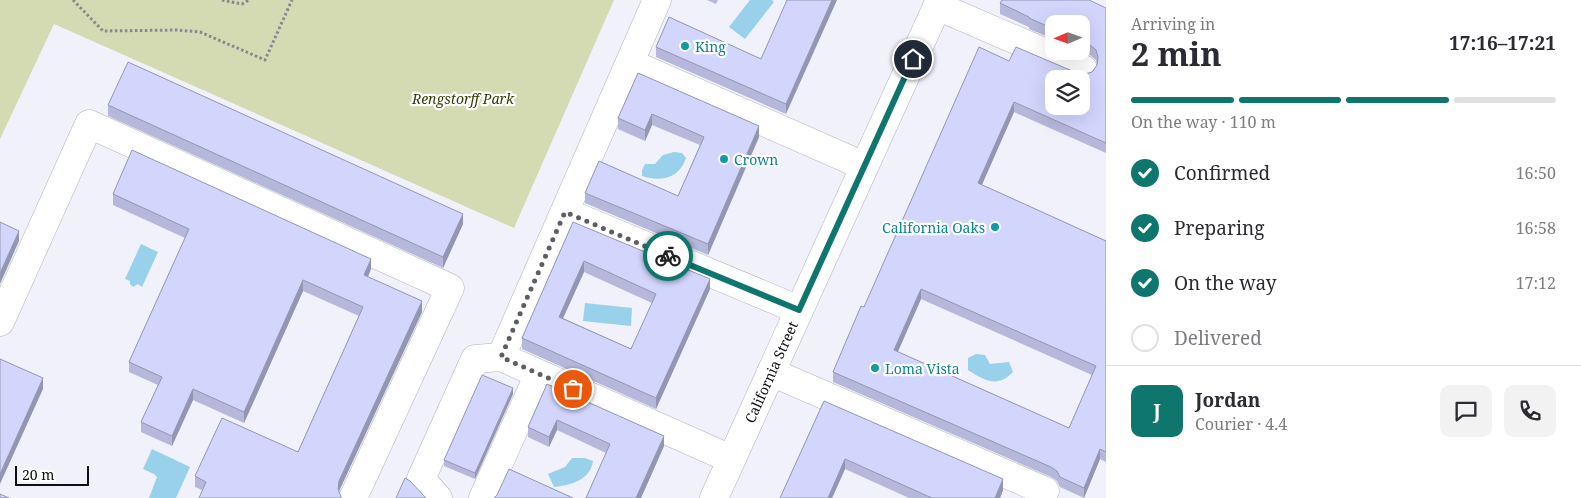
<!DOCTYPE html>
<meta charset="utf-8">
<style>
body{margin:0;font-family:"Noto Serif",serif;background:#f2f2f3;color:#2b2b33;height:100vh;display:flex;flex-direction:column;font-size:19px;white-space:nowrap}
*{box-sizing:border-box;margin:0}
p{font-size:16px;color:#7c7c81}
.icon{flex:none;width:28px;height:28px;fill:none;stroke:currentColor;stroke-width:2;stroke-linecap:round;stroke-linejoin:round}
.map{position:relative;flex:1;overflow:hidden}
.details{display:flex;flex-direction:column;background:#fff;width:475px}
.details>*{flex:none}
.needle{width:32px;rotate:268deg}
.buttons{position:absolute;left:1045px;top:15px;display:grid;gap:10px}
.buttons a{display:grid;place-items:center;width:45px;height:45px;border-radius:10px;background:#fff;box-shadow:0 5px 20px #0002;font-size:25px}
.scale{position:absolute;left:15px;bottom:12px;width:74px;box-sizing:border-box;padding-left:5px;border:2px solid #0e0f12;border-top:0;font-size:14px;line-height:18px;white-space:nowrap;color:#0e0f12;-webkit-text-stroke:4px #fff;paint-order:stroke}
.pin{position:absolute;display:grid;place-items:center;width:42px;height:42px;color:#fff;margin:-21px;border:2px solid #fff;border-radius:50%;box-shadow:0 1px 5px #0007}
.courier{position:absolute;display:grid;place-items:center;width:50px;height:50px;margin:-25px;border:4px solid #0f766e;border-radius:50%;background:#fff;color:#222;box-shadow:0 1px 6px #0007}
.head em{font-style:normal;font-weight:700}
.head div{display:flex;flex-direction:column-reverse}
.head{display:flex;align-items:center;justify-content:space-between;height:85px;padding:0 25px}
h1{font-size:32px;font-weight:700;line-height:38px}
.bar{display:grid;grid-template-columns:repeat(4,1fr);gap:8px 5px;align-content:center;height:60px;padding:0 25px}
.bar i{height:6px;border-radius:4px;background:#e1e1e2}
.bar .selected{background:#0f766e}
.bar p{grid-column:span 4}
.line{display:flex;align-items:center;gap:12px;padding:0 25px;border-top:1px solid #e1e1e2}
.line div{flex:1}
.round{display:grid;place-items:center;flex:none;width:52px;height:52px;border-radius:10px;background:#f2f2f3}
ol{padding:0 25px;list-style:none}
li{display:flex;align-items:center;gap:15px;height:55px}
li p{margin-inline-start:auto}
li .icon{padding:5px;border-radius:50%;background:#0f766e;color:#fff;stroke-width:4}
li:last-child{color:#7c7c81}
li i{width:28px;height:28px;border:2px solid #e1e1e2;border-radius:50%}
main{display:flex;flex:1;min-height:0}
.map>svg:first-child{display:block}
.green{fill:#d4dab2}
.water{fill:#99d1ea}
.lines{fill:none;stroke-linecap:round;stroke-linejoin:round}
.minor-casing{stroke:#b2b3bc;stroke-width:29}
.major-casing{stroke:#b2b3bc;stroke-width:29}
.path{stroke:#87888f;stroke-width:3;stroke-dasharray:2.5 2.5;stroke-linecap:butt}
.minor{stroke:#fff;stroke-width:28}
.major{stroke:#fff;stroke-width:28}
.wall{fill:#b5b8da;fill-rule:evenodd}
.shaded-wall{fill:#9396b1}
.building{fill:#d2d6fd;stroke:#9396b1;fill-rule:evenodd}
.done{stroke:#5d5e64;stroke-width:5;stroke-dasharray:0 9}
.route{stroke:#0f766e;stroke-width:6}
.culture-dot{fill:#0f9aa8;stroke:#fff;stroke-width:2}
.labels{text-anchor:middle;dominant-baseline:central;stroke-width:4.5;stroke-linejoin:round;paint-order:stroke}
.culture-label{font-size:14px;fill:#0d838f;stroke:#fff;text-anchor:start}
.park-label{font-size:14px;font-style:italic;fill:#363b00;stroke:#fff}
.street-label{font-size:14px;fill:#0e0f12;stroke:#fff}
</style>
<main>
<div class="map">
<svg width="1106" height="498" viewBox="0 0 1106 498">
<rect width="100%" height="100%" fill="#f0f1fb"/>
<path class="green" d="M0 0H614L514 228 54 24 0 139Z"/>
<g class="water">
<path d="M750 0H772L774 2 745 39 729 27Z"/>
<path d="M674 152 682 153 686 158C679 179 661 182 642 176V170L645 164H655L663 155Z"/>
<path d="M141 244 158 252 142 287 138 284 133 287 130 284V281L125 279Z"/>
<path d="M585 303 632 308 631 326 583 321Z"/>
<path d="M976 354 985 355 990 364 1009 362 1013 372C998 388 985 381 968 370V358Z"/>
<path d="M152 449 190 467 176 498H149L157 477 154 474 143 469Z"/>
<path d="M572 458H585L593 461C590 481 570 485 554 487L548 474 565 467Z"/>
</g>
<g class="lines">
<defs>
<g id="minor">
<path d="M937 6 1083 69"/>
<path d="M630 63 864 166"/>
<path d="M565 212 799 310"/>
<path d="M0 322 89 124 450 288 353 498"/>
<path d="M501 357 731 459"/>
<path d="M771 372 1045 491"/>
<path d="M438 498 421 479 475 359 501 357 657 0"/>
<path d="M483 498 539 374"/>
</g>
<path id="major" d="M714 498 940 0"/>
</defs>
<use href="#minor" class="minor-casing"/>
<use href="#major" class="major-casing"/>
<g class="path">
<path d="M73 0 103 31 177 30 200 32 265 60 292 0"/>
<path d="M222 0 242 4 249 0"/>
</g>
<use href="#minor" class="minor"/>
<use href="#major" class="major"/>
</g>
<g class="wall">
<path d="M707 0H718L716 4Z"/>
<path d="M787 0 786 114 656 57V47L761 59Z"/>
<path d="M1000 3 1106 8V153L1014 112 981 185 1106 241V462L1100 459 1084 498 1060 487 1057 481 1051 477 833 382V372L864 307 1009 61 1085 74 1092 72 1097 65 1096 60 1090 55 1081 51V24H1054V39L1029 29V27L1000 14ZM921 299 1092 375 1069 428 898 352Z"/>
<path d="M638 73 759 137 708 255 585 203V193L678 196 700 145 652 125 645 141 618 129V118Z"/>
<path d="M108 105 463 224 443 268 108 116Z"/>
<path d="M113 194 371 269 368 277 422 312 339 491 202 490 195 487V476L298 452 359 316 303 291 244 423 193 400 172 446 141 432V422L158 385 129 372V362L185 238 113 205Z"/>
<path d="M573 222 710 289 656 409 522 349V338ZM584 272 652 303 631 349 563 318Z"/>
<path d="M547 384 664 446 641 498H586L606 453 557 430 549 447 528 437V427Z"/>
<path d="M513 394 475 479 444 466V460Z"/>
<path d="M824 401 1003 490 1000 498H909L845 469 832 498H780Z"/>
</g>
<g class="shaded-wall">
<path d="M832 0H837L786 114V104Z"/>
<path d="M1014 102V112L978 194V183Z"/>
<path d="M652 114V125L645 141V130Z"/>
<path d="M759 126V137L708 255V244Z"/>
<path d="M463 214V224L443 268V257Z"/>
<path d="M19 231V241L0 284V273Z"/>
<path d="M371 259V269L364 286V275Z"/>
<path d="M584 261V272L559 327V317Z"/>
<path d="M710 279V289L656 409V398Z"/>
<path d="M303 280V291L244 423V412Z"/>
<path d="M921 289V299L894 360V350Z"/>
<path d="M422 301V312L339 491 338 489 339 481Z"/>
<path d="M43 378V389L0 484V474Z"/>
<path d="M513 388V394L475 479V473Z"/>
<path d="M193 389V400L172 446V436Z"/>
<path d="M557 420V430L549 447V437Z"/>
<path d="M664 436V446L641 498H636Z"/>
<path d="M1100 449V459L1084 498V488Z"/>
<path d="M845 459V469L832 498H828Z"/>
<path d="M1003 479V490L1000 498H995Z"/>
</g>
<g class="building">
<path d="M787 0H832L786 104 656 47 669 17 761 59Z"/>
<path d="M1002 0H1089L1106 8V143L1014 102 978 183 1106 241V452L1100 449 1084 488 1060 477 1057 471 1051 467 833 372 861 306 864 307 979 47 1009 61 1016 47 1077 73 1085 74 1092 72 1097 65 1098 57 1096 50 1090 45 1081 41V24H1054V29L1029 18V17L1000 3ZM1054 79H1081V106H1054ZM921 289 1096 366 1069 428 894 350Z"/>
<path d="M128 62 463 214 443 257 108 105Z"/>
<path d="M638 73 759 126 708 244 585 193 599 161 678 196 704 137 652 114 645 130 618 118Z"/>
<path d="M132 150 371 259 364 275 422 301 339 481 338 489 341 497V498H199L206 482 195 476 222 418 298 452 363 307 303 280 244 412 193 389 172 436 141 422 162 377 129 362 189 229 113 194Z"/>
<path d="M0 222 19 231 0 273Z"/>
<path d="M573 222 710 279 656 398 522 338ZM584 261 656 294 631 349 559 317Z"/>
<path d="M0 359 43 378 0 474Z"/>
<path d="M482 375 513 388 475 473 444 460Z"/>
<path d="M547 384 664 436 636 498H586L610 444 557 420 549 437 528 427Z"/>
<path d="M824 401 1003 479 995 498H932L845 459 828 498H780Z"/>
<path d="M509 469 573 498H494L497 495Z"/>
<path d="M405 478 410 481 426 498H396Z"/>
<path d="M0 494 9 498H0Z"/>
</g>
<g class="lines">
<path class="done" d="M573 389 501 357 565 212 668 256"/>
<path class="route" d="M668 256 799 310 913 59"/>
</g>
<g class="culture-dot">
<circle cx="685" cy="46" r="5"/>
<circle cx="724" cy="159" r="5"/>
<circle cx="995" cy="227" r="5"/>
<circle cx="875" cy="368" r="5"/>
</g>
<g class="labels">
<g class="culture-label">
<text x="695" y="46">King</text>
<text x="734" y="159">Crown</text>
<text x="985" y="227" text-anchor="end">California Oaks</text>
<text x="885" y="368">Loma Vista</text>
</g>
<g class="park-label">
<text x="463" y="98">Rengstorff Park</text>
</g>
<g class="street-label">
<text transform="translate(771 372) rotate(-66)">California Street</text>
</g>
</g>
</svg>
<div class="buttons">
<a><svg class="needle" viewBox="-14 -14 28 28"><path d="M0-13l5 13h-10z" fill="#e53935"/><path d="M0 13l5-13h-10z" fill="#7c7c81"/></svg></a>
<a><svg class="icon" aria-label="layers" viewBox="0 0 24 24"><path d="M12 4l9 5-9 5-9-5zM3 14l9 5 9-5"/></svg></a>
</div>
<div class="scale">20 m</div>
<div class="pin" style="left:573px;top:389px;background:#ea580c"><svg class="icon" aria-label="bag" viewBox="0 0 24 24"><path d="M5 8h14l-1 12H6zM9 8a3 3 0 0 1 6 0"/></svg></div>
<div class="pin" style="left:913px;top:59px;background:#1f2937"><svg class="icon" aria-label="home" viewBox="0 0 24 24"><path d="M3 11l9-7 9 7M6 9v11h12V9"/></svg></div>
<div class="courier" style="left:668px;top:256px"><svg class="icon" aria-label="bike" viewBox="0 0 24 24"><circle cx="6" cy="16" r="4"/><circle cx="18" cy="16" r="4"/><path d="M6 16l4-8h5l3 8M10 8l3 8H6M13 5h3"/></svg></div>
</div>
<section class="details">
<div class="head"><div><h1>2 min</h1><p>Arriving in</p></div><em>17:16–17:21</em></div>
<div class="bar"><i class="selected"></i><i class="selected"></i><i class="selected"></i><i></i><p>On the way · 110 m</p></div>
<ol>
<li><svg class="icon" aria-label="check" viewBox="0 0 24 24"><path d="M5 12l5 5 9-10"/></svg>Confirmed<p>16:50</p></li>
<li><svg class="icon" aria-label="check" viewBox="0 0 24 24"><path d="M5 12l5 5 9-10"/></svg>Preparing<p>16:58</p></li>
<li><svg class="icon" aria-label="check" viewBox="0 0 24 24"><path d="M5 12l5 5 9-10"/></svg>On the way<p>17:12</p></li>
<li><i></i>Delivered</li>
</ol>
<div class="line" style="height:90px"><b class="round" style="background:#0f766e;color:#fff">J</b><div><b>Jordan</b><p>Courier · 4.4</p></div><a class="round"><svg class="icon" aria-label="chat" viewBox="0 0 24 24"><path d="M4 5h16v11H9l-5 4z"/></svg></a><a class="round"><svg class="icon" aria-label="phone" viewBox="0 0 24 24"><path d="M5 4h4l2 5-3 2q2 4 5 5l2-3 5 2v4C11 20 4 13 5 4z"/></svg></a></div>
</section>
</main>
